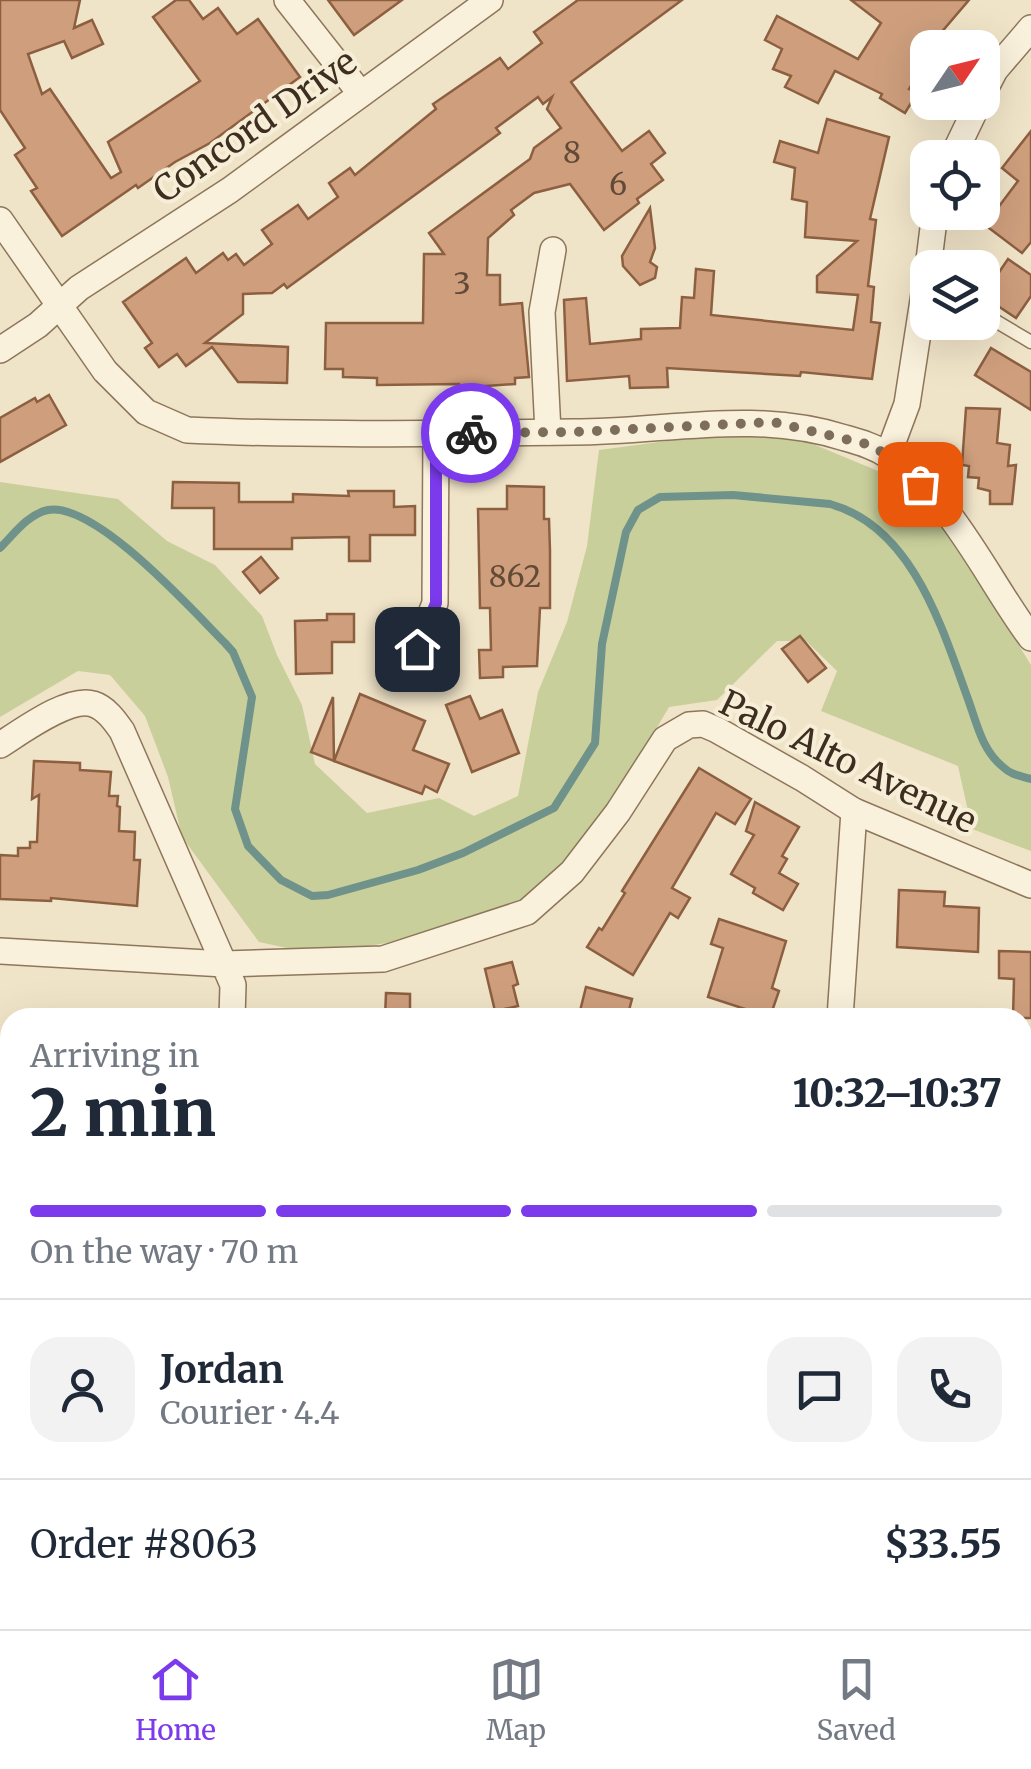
<!DOCTYPE html>
<meta charset="utf-8">
<style>
body{margin:0;font-family:Merriweather,serif;background:#f2f2f3;color:#1f2937;height:100vh;display:flex;flex-direction:column;font-size:38px;white-space:nowrap}
*{box-sizing:border-box;margin:0}
p{font-size:32px;color:#747a83}
.icon{flex:none;width:55px;height:55px;fill:none;stroke:currentColor;stroke-width:2;stroke-linecap:round;stroke-linejoin:round}
.map{position:relative;flex:1;overflow:hidden}
.sheet{position:absolute;left:0px;top:1008px;width:1032px;height:622px;display:flex;flex-direction:column;background:#fff;border-radius:30px 30px 0 0;box-shadow:0 10px 40px #0002}
.sheet>*{flex:none}
.needle{width:65px;rotate:55deg}
.controls{position:absolute;left:910px;top:30px;display:grid;gap:20px}
.controls a{display:grid;place-items:center;width:90px;height:90px;border-radius:20px;background:#fff;box-shadow:0 10px 40px #0002;font-size:50px}
.pin{position:absolute;display:grid;place-items:center;width:85px;height:85px;color:#fff;margin:-42px;border-radius:20px;box-shadow:0 5px 15px #0006}
.courier{position:absolute;display:grid;place-items:center;width:100px;height:100px;margin:-50px;border:8px solid #7c3aed;border-radius:50%;background:#fff;color:#222;box-shadow:0 2px 12px #0007}
.headline em{font-style:normal;font-weight:800}
.headline div{display:flex;flex-direction:column-reverse}
.headline{display:flex;align-items:center;justify-content:space-between;height:170px;padding:0 30px}
h1{font-size:65px;font-weight:800;line-height:75px}
.bar{display:grid;grid-template-columns:repeat(4,1fr);gap:15px 10px;align-content:center;height:120px;padding:0 30px}
.bar i{height:12px;border-radius:8px;background:#e0e1e3}
.bar .current{background:#7c3aed}
.bar p{grid-column:span 4}
.line{display:flex;align-items:center;gap:25px;padding:0 30px;border-top:2px solid #e0e1e3}
.line div{flex:1}
.round{display:grid;place-items:center;flex:none;width:105px;height:105px;border-radius:30px;background:#f2f2f3}
.tab-bar{display:flex;justify-content:space-around;align-items:center;height:140px;border-top:2px solid #e0e1e3;background:#fff;font-size:28px;color:#747a83}
.tab-bar a{display:grid;justify-items:center;gap:5px}
.tab-bar .current{color:#7c3aed}
.map>svg:first-child{display:block}
.green{fill:#c9cf9b}
.lines{fill:none;stroke-linecap:round;stroke-linejoin:round}
.stream{stroke:#6f938a;stroke-width:8}
.building{fill:#cf9f7d;stroke:#8d5f41;stroke-width:2.5}
.lane-casing{stroke:#8d765c;stroke-width:15}
.street-casing{stroke:#8d765c;stroke-width:28}
.secondary-casing{stroke:#6f573f;stroke-width:38}
.lane{stroke:#faf1dc;stroke-width:12}
.street{stroke:#faf1dc;stroke-width:25}
.secondary{stroke:#faf1dc;stroke-width:35}
.done{stroke:#7c6e5b;stroke-width:10;stroke-dasharray:0 18}
.route{stroke:#7c3aed;stroke-width:12}
.labels{text-anchor:middle;dominant-baseline:central;stroke-width:8;stroke-linejoin:round;paint-order:stroke}
.number-label{font-size:30px;fill:#624a37}
.street-label{font-size:35px;fill:#3d2e20;stroke:#f7eed8}
</style>
<div class="map">
<svg width="1031" height="1629" viewBox="0 0 1031 1629">
<rect width="100%" height="100%" fill="#f0e4c8"/>
<path class="green" d="M712 435 801 439 878 471 948 531 1031 665V851L972 829 958 766 821 711 837 671 806 641H777L717 700 669 707 624 784 580 845 521 904 417 938 362 947 296 950 259 942 182 837 168 777 145 716 110 675 78 671 0 717V482L118 499 167 541 215 565 262 616 277 655 302 705 315 764 367 813 439 798 474 816 518 796 538 692 567 622 587 546 599 450Z"/>
<g class="lines">
<path class="stream" d="M0 548C14 534 28 514 48 510 96 502 192 610 225 643L233 652 252 697 235 809 248 846 281 880 312 896 328 895 418 870 463 853 554 808 595 743 602 644 626 532 638 510 660 497 733 495 830 504C913 527 942 628 968 699 977 724 982 750 1003 767 1011 775 1021 776 1031 779"/>
</g>
<g class="building">
<path d="M0 0H80L74 28 92 20 103 44 72 58 64 41 28 54 42 94 50 89 111 178 121 172 108 142 200 81 153 17 176 0H189L203 19 218 8 237 34 258 19 300 77 210 143 175 162 138 188 136 185 62 236 31 191 37 188 15 155 25 148 0 110Z"/>
<path d="M328 0H402L354 35Z"/>
<path d="M578 0H682L571 82 622 151 649 131 665 153 651 164 663 180 637 199 639 203 604 230 570 184 534 193 511 210 514 215 488 238 487 275H500V305L522 303 529 377 515 378V384L459 388V384L377 385V378L343 377V369H325L326 323H423L424 254H444L429 233 530 159 534 148 561 128 547 109 552 97 543 104 538 97 496 128 500 133 287 288 284 284 272 293 243 294V314L205 343 288 347 287 383 238 382 212 347 186 366 177 354 159 367 145 348 152 343 123 302 186 258 196 273 223 253 228 260 236 254 244 265 272 244 262 230 298 205 308 219 338 197 329 183 350 168 355 175 436 109 433 104 500 58 508 69 542 43 534 32Z"/>
<path d="M851 0H969L928 48V59L909 89 917 93 905 113 880 98 882 94 835 71 818 103 785 87 791 76 773 69 782 49 765 40 777 16 858 59 881 23Z"/>
<path d="M827 119 889 137 870 219 876 220 868 286 874 287 871 322 880 323 872 379 801 372 800 376 667 368 668 387 630 388 629 376 567 381 564 300 586 298 590 344 641 339V329L680 328 682 297 694 298 696 269 714 271 711 315 853 330 858 295 817 292V276L857 241 805 237 807 202 792 199 795 168 774 162 780 141 818 153Z"/>
<path d="M1031 131V242L1022 253 985 225 1018 181 1002 168Z"/>
<path d="M650 208 655 248 650 262 657 267 655 278 640 285 623 266 622 256Z"/>
<path d="M1008 259 1031 275V296L1016 318 983 296Z"/>
<path d="M991 348 1031 372V410L975 375Z"/>
<path d="M49 395 66 425 0 462V418L35 398 37 402Z"/>
<path d="M966 408 1000 409 997 443 1010 445 1008 466 1016 465 1012 504H990V491L978 488 979 478 968 477 969 466 962 465Z"/>
<path d="M173 482 239 483V502H293V494L349 496 348 491H394V507L415 506V535H370V561H349V537L292 538V549H214V508H172Z"/>
<path d="M507 486 544 487V519H549L550 551V608H540L537 666 503 667V677L480 678 479 650H491L490 608H480L478 509H507Z"/>
<path d="M261 557 278 578 260 593 243 572Z"/>
<path d="M327 614H354V642H332V673L296 674 295 621 327 620Z"/>
<path d="M800 636 826 668 808 682 782 649Z"/>
<path d="M360 694 425 721 413 750 449 764 437 792 425 786 422 794 334 761Z"/>
<path d="M470 696 480 719 502 710 519 753 472 772 446 705Z"/>
<path d="M333 697 334 761 311 752Z"/>
<path d="M34 761 80 763V770L111 772 109 796H118L117 806 120 807 119 831 135 832 134 860H140L137 906 51 898V901L0 899V855L18 856V848H30V842H37L39 795 32 799Z"/>
<path d="M699 768 751 799 735 824 716 813 672 888 690 898 678 918 670 913 633 975 587 947 599 928 602 930 625 893 622 891Z"/>
<path d="M755 802 799 827 782 856 787 859 779 873 798 884 783 910 753 893 755 888 731 874 754 835 746 831Z"/>
<path d="M899 890 945 892 944 906 979 908 978 952 897 947Z"/>
<path d="M719 919 786 941 772 988 779 991 770 1017 708 997 723 948 711 944Z"/>
<path d="M999 951 1031 952V1018H1013L1014 979 999 978Z"/>
<path d="M512 962 518 984 513 986 518 1006 495 1011 485 969Z"/>
<path d="M586 987 632 999 627 1018H582L584 1012 580 1011Z"/>
<path d="M386 993 410 994V1018H385Z"/>
</g>
<g class="lines">
<defs>
<path id="lane" d="M982 313 1031 342"/>
<g id="street">
<path d="M287 0 361 94"/>
<path d="M982 95 995 70 1031 28"/>
<path d="M952 158 979 102"/>
<path d="M0 220 105 371 146 412 187 430C316 436 445 433 574 432 667 432 753 409 845 438 859 442 874 446 887 455 954 499 985 576 1031 638"/>
<path d="M928 268 935 212"/>
<path d="M0 350 38 325 79 288 230 190 490 0"/>
<path d="M548 432 542 312 553 250"/>
<path d="M888 455 907 404 928 268"/>
<path d="M417 649 435 603 436 434"/>
<path d="M0 745C21 732 69 696 93 704 106 708 115 721 122 731L224 964 383 959 527 912 572 872 618 812 665 739 689 725 703 724 717 730 802 778 854 811 1031 885"/>
<path d="M0 951 224 964 233 985 232 1018"/>
<path d="M840 1018 854 811"/>
<path d="M206 1629V1620"/>
<path d="M801 1629 802 1620"/>
</g>
<g id="secondary">
<path d="M0 1394H10"/>
<path d="M1022 1454H1031"/>
</g>
</defs>
<use href="#lane" class="lane-casing"/>
<use href="#street" class="street-casing"/>
<use href="#secondary" class="secondary-casing"/>
<use href="#lane" class="lane"/>
<use href="#street" class="street"/>
<use href="#secondary" class="secondary"/>
</g>
<g class="lines">
<path class="done" d="M471 433 575 432 773 422 866 444 888 455 920 484"/>
<path class="route" d="M417 649 436 603V434L471 433"/>
</g>
<g class="labels">
<g class="number-label">
<text x="572" y="152">8</text>
<text x="618" y="184">6</text>
<text x="462" y="283">3</text>
<text x="515" y="576">862</text>
</g>
<g class="street-label">
<text transform="translate(255 126) rotate(-35)">Concord Drive</text>
<text transform="translate(848 762) rotate(26)">Palo Alto Avenue</text>
</g>
</g>
</svg>
<div class="controls">
<a><svg class="needle" viewBox="-14 -14 28 28"><path d="M0-13l5 13h-10z" fill="#e53935"/><path d="M0 13l5-13h-10z" fill="#747a83"/></svg></a>
<a><svg class="icon" aria-label="locate" viewBox="0 0 24 24"><circle cx="12" cy="12" r="6"/><path d="M12 2v4M12 18v4M2 12h4M18 12h4"/></svg></a>
<a><svg class="icon" aria-label="layers" viewBox="0 0 24 24"><path d="M12 4l9 5-9 5-9-5zM3 14l9 5 9-5"/></svg></a>
</div>
<div class="pin" style="left:920px;top:484px;background:#ea580c"><svg class="icon" aria-label="bag" viewBox="0 0 24 24"><path d="M5 8h14l-1 12H6zM9 8a3 3 0 0 1 6 0"/></svg></div>
<div class="pin" style="left:417px;top:649px;background:#1f2937"><svg class="icon" aria-label="home" viewBox="0 0 24 24"><path d="M3 11l9-7 9 7M6 9v11h12V9"/></svg></div>
<div class="courier" style="left:471px;top:433px"><svg class="icon" aria-label="bike" viewBox="0 0 24 24"><circle cx="6" cy="16" r="4"/><circle cx="18" cy="16" r="4"/><path d="M6 16l4-8h5l3 8M10 8l3 8H6M13 5h3"/></svg></div>
<section class="sheet">
<div class="headline"><div><h1>2 min</h1><p>Arriving in</p></div><em>10:32–10:37</em></div>
<div class="bar"><i class="current"></i><i class="current"></i><i class="current"></i><i></i><p>On the way · 70 m</p></div>
<div class="line" style="height:180px"><a class="round"><svg class="icon" aria-label="person" viewBox="0 0 24 24"><circle cx="12" cy="8" r="4"/><path d="M4 21q1-7 8-7t8 7"/></svg></a><div><b>Jordan</b><p>Courier · 4.4</p></div><a class="round"><svg class="icon" aria-label="chat" viewBox="0 0 24 24"><path d="M4 5h16v11H9l-5 4z"/></svg></a><a class="round"><svg class="icon" aria-label="phone" viewBox="0 0 24 24"><path d="M5 4h4l2 5-3 2q2 4 5 5l2-3 5 2v4C11 20 4 13 5 4z"/></svg></a></div>
<div class="line" style="height:130px"><div>Order #8063</div><b>$33.55</b></div>
</section>
</div>
<nav class="tab-bar">
<a class="current"><svg class="icon" aria-label="home" viewBox="0 0 24 24"><path d="M3 11l9-7 9 7M6 9v11h12V9"/></svg>Home</a>
<a><svg class="icon" aria-label="map" viewBox="0 0 24 24"><path d="M3 6l6-2 6 2 6-2v14l-6 2-6-2-6 2zM9 4v14M15 6v14"/></svg>Map</a>
<a><svg class="icon" aria-label="saved" viewBox="0 0 24 24"><path d="M7 4h10v16l-5-4-5 4z"/></svg>Saved</a>
</nav>
